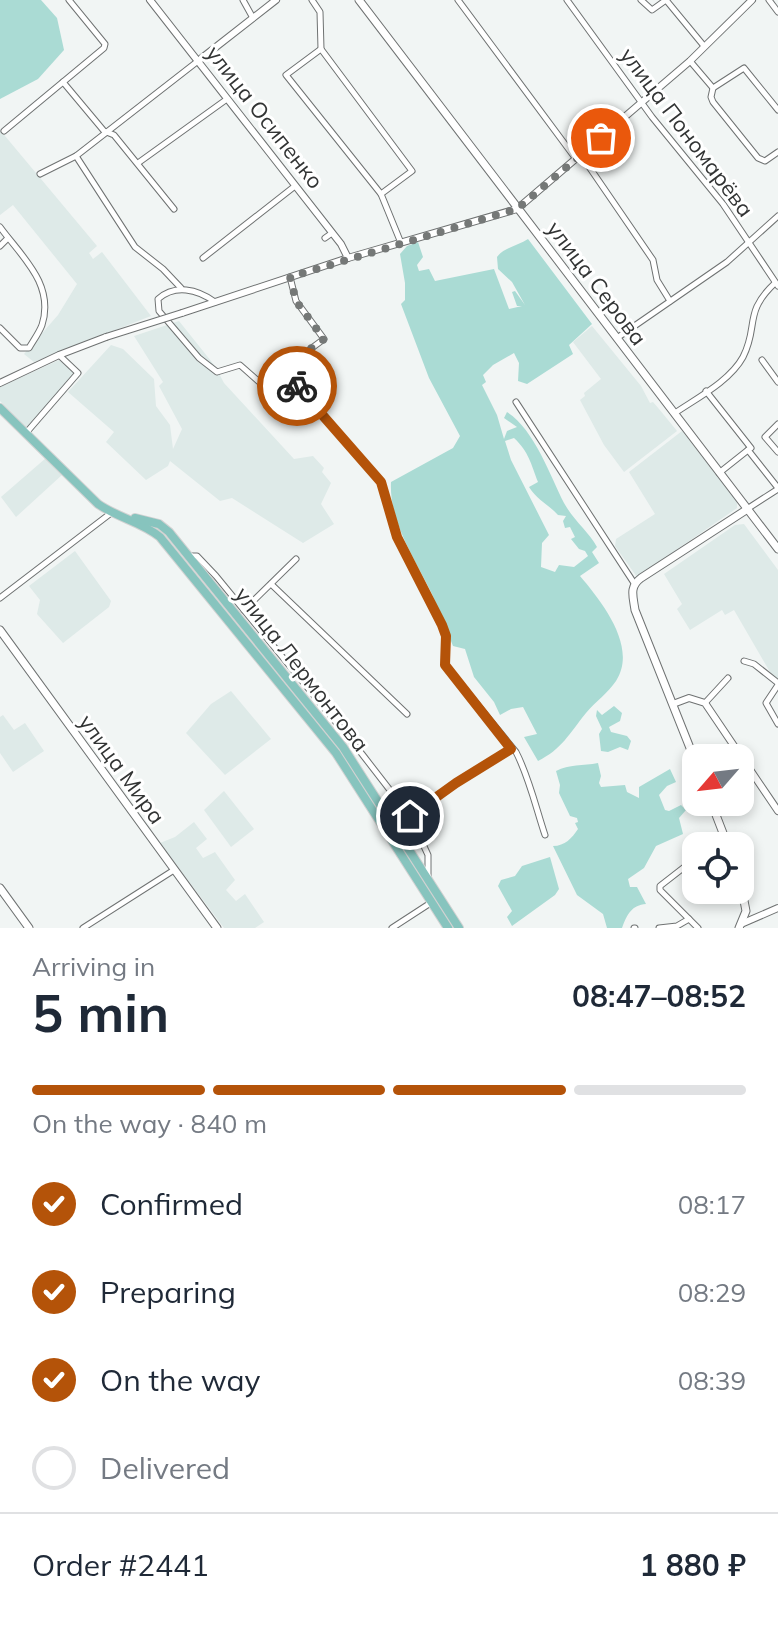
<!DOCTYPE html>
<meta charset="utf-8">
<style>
body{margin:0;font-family:Mulish,sans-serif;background:#f2f2f3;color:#1f2937;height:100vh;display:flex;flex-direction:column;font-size:30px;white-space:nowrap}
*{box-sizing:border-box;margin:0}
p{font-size:26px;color:#747a83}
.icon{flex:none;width:44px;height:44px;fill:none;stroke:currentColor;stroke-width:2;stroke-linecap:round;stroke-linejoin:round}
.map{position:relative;height:928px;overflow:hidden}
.side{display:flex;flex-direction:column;background:#fff;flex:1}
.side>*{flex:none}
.needle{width:52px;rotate:242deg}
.fabs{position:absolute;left:682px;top:744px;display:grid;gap:16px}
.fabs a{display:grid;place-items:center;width:72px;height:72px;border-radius:16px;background:#fff;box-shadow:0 4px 12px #0003;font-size:40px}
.pin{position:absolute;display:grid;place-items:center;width:68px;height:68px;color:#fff;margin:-34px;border:4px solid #fff;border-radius:50%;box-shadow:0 2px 8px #0007}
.courier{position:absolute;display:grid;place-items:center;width:80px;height:80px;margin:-40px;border:6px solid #b45309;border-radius:50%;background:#fff;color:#222;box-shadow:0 2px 10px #0007}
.overview em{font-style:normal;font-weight:700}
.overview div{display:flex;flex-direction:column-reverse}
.overview{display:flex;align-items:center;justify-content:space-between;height:136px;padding:0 32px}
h1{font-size:52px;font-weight:700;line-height:60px}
.bar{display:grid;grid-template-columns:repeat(4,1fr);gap:12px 8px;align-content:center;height:96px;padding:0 32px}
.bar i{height:10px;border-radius:6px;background:#e0e1e3}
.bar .on{background:#b45309}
.bar p{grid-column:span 4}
.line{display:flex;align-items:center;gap:20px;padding:0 32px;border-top:2px solid #e0e1e3}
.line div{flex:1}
ol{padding:0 32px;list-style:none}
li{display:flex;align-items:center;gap:24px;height:88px}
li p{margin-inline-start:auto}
li .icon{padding:8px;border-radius:50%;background:#b45309;color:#fff;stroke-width:4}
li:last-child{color:#747a83}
li i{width:44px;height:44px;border:4px solid #e0e1e3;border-radius:50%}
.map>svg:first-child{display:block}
.built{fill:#deeae8}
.green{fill:#aadbd4;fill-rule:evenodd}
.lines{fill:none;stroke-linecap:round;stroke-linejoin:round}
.minor-casing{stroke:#6f7272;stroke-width:7}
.tertiary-casing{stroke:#6f7272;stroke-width:8}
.secondary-casing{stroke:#6f7272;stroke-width:9}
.primary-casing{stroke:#d2d2d2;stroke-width:10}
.minor{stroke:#fff;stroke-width:5}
.tertiary{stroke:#fff;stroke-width:6}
.secondary{stroke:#fff;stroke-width:7}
.primary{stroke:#87c4be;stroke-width:8}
.tertiary-bridge-casing{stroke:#6f7272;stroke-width:8;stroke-linecap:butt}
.tertiary-bridge{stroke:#fff;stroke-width:6}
.done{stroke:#757877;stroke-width:8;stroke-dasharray:0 14.4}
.route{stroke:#b45309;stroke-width:10}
.labels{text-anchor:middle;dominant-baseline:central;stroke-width:6;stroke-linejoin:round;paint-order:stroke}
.street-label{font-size:22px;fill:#323434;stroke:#fff}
</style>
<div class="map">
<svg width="778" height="928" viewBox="0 0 778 928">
<rect width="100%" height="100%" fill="#f1f5f4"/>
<g class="built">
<path d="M0 130 97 246 89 253 93 259 102 252 151 316 34 362 24 354 58 315 77 284 13 205 0 215Z"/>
<path d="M179 321 215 366 224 383 294 459 313 456 324 468 322 472 331 483 321 504 334 524 303 543 232 498 220 501 170 461 168 466 146 480 106 442 114 432 68 392 111 345 123 349 154 379 156 406 170 425 173 449 182 429 159 386 163 382 134 336Z"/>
<path d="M592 326 641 386 650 403 653 402 659 409 677 431 624 472 604 445 580 400 585 396 584 393 601 379 573 342Z"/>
<path d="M59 360 75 373 27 428 0 401V387Z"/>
<path d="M682 431 737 502V508L637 577 615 546 616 539 655 514 629 472Z"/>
<path d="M46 458 63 474 16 517 1 497Z"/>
<path d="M744 524 778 570V679L770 672 734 610 725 615 722 610 690 630 677 609 682 604 664 574 735 525Z"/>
<path d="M75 551 111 601 109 607 63 643 37 614 40 600 29 586Z"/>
<path d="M231 691 271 739 225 775 186 733 211 704Z"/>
<path d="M3 715 14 730 25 723 44 751 13 772 0 753V717Z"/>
<path d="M224 791 254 829 231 847 204 810Z"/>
<path d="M194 822 207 839 196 848 203 858 215 852 235 880 226 890 236 901 245 894 264 922 255 928H224L160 843 175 837Z"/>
</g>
<g class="green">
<path d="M0 0H41L57 18 64 50 38 79 0 99Z"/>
<path d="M528 239 592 324 569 345 573 354 527 384 518 381 519 363 514 353 493 365 483 375 486 382 482 385 497 415 504 439 507 431 517 427 504 418 507 412C534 429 550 475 564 503 574 521 589 532 597 547L592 552 599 563 580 576C602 602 638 647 616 681 608 693 595 702 586 713 569 734 562 749 538 761L524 737 537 734 523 707 511 709 500 715 494 702 474 677 465 649 453 646C446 629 439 611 432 594 415 559 389 522 391 482L453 448 460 436 429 378 401 304 405 300V283L400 254 407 246 418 242 423 257 417 265 419 271 429 269 435 281 494 269 509 309 522 306H517L512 292 515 291 525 305 512 282 498 269 497 257C504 247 518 246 528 239ZM514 438C529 452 531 464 538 482L529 487C537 500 548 504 558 515L566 516 563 521 565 528 570 527 575 537 571 539 579 549 585 551 588 556 574 567 559 565 555 572 541 567 542 543 549 535 511 460 505 441Z"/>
<path d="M614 706 622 713 620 721 609 727 611 732 627 736 631 741 628 750 620 747 608 752 601 751 599 734 602 729 596 716 597 710 602 715Z"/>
<path d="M598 763 601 776 599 783 601 787 625 785 627 792 639 798V787L670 769 676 782 667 786 659 795 665 810 669 811 681 805 686 810 679 818 683 834 656 846 644 868 628 879 630 887H637L646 904C632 905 627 914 622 928H607L603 914 577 895 553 846C565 846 572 838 578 829L575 823 578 822 577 818 570 816 559 793 560 785 556 771C569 764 583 766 598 763Z"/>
<path d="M550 857 559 889 555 895 512 926 507 917 512 911 498 886 501 880 515 876 522 866Z"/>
</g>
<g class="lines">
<defs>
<g id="minor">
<path d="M243 0 253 18"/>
<path d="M312 0 320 12 321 49 412 171 381 194 401 243"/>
<path d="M458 0 576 159"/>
<path d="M567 0 652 117 723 204 778 286"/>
<path d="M641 0 652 10 666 0 704 46"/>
<path d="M769 0 778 12"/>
<path d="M321 49 286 75 381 194"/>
<path d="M690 61 713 88 711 97 713 102 758 158 765 161 778 152"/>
<path d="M63 82 104 131 114 135 174 209"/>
<path d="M713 88 744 68 778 110"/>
<path d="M4 131 104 48 105 44 69 0"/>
<path d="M581 155 653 260 657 280 670 301"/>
<path d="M76 156 135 247 163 269 181 288"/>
<path d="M138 163 227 99"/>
<path d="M40 174 76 156 198 61"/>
<path d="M0 227C21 256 55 284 42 325 39 333 33 341 29 348H20L0 328"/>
<path d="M325 238 332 233"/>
<path d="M0 246 8 238"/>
<path d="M203 258 295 186"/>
<path d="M215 302C197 289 175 284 158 299L159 311 199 358 217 372 240 365 266 388 284 377 289 378 381 482 397 537 442 625 446 636 445 665 516 752C529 777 536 808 545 835"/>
<path d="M617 338 727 262 778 216"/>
<path d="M762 360 778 382"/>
<path d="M284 377 286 367 324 339 296 301 290 277"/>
<path d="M706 391 751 448 748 450 778 488"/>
<path d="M516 402 634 583"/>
<path d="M675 413C697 398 730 381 743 357 759 326 743 313 775 283"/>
<path d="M778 424 765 437 778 452"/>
<path d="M26 433 78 373 59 355"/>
<path d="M719 473 748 450"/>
<path d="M747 509 778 489"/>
<path d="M189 556H197L216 576 362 754 410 816 428 855V878"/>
<path d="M271 584 407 714"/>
<path d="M0 598 111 513"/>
<path d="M244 610 296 559"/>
<path d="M744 661 754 664 778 683"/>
<path d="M778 685 766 703 778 724"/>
<path d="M705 703 728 678"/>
<path d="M410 816 456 783 511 749"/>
<path d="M712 846 726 839"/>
<path d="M696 858 660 886V890L698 928"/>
<path d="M83 928 174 870"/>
<path d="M392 928 432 902"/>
<path d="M634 928H635"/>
<path d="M659 928 677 926 689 919"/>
</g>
<g id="tertiary">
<path d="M150 0 341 244 348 258"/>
<path d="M198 61 276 0"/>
<path d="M182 313 348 258 517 209 690 61 752 0"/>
<path d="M0 383 59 355 106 337"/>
<path d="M673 704 689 698 705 703 778 811"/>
<path d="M741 924 778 908"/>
</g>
<g id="secondary">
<path d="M359 0 778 549"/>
<path d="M0 630 217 928"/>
<path d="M696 763 635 610C633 596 629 587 641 578L746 510"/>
<path d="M711 802 728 846"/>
<path d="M0 888 29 928"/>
<path d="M739 928 746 911 740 880"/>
</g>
<g id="primary">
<path d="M0 408 98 504C118 518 142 522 160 537L336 753 448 928"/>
<path d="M135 518 159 524 169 532 343 747 459 928"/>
</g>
</defs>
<use href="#minor" class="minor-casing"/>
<use href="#tertiary" class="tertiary-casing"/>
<use href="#secondary" class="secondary-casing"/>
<use href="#primary" class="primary-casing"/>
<use href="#minor" class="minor"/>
<use href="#tertiary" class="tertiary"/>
<use href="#secondary" class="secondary"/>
<use href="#primary" class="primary"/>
<defs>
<path id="tertiary-bridge" d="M106 337 182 313"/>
</defs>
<use href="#tertiary-bridge" class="tertiary-bridge-casing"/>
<use href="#tertiary-bridge" class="tertiary-bridge"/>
</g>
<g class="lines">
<path class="done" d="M297 386 284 377 286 367 324 339 296 301 290 277 517 209 601 138"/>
<path class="route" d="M297 386 381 482 397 537 442 625 446 636 445 665 511 749 456 783 410 816"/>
</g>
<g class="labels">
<g class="street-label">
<text transform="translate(265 117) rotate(52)">улица Осипенко</text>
<text transform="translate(687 132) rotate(53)">улица Пономарёва</text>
<text transform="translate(597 283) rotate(53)">улица Серова</text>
<text transform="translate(302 669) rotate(52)">улица Лермонтова</text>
<text transform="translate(122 769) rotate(54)">улица Мира</text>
</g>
</g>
</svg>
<div class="fabs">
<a><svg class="needle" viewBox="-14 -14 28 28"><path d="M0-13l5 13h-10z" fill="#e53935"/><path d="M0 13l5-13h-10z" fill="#747a83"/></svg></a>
<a><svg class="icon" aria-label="locate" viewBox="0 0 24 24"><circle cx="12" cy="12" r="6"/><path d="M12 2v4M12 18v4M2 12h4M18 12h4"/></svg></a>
</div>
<div class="pin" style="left:601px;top:138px;background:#ea580c"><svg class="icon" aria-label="bag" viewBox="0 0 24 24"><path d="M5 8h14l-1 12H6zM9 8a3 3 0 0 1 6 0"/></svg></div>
<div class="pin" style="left:410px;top:816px;background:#1f2937"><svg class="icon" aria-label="home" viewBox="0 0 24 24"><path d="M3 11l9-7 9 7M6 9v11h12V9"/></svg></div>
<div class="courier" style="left:297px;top:386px"><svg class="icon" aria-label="bike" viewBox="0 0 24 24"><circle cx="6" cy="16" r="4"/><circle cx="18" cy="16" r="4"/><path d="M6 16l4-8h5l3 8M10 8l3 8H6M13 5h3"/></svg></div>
</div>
<section class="side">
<div class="overview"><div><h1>5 min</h1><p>Arriving in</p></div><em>08:47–08:52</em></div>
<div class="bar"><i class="on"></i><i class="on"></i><i class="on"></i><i></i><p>On the way · 840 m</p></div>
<ol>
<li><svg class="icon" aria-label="check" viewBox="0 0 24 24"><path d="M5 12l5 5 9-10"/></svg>Confirmed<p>08:17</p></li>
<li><svg class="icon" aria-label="check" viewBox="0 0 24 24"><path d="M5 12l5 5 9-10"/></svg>Preparing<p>08:29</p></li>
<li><svg class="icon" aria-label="check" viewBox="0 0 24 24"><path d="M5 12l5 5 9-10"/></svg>On the way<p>08:39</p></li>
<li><i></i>Delivered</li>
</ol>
<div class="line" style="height:104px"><div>Order #2441</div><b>1 880 ₽</b></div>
</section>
